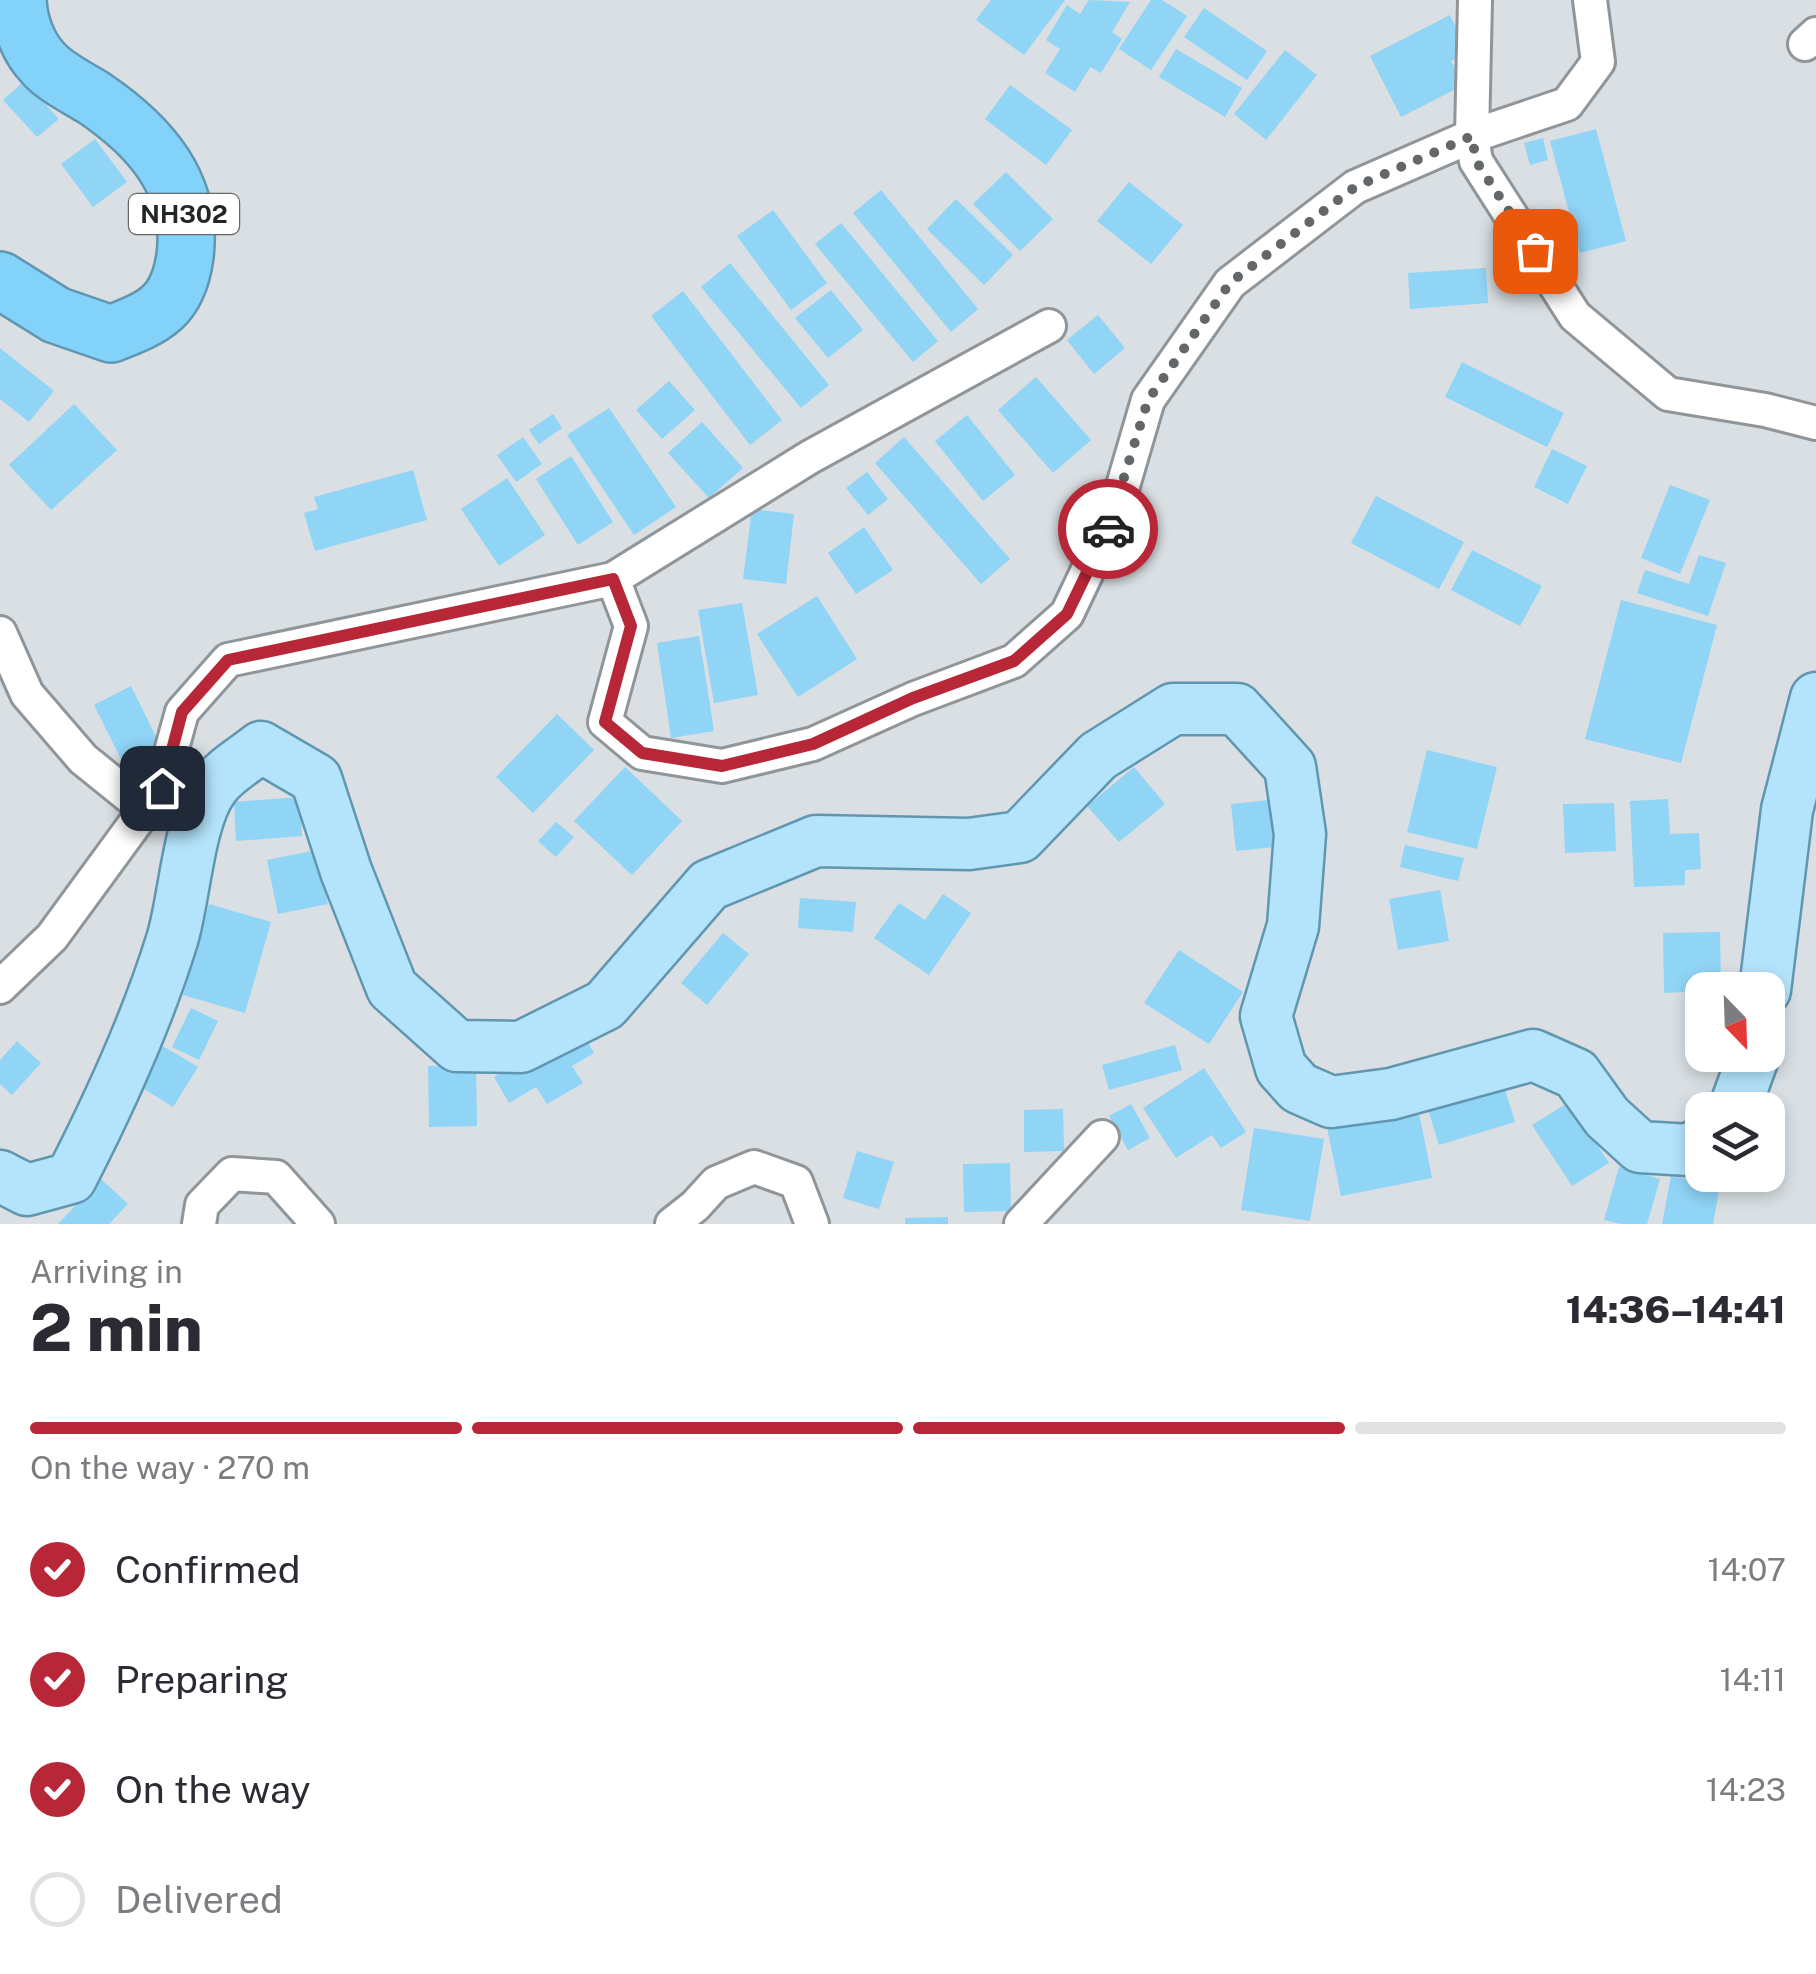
<!DOCTYPE html>
<meta charset="utf-8">
<style>
body{margin:0;font-family:"Public Sans",sans-serif;background:#f2f2f3;color:#2b2b33;height:100vh;display:flex;flex-direction:column;font-size:38px;white-space:nowrap}
*{box-sizing:border-box;margin:0}
p{font-size:32px;color:#7c7c81}
.icon{flex:none;width:55px;height:55px;fill:none;stroke:currentColor;stroke-width:2;stroke-linecap:round;stroke-linejoin:round}
.map{position:relative;height:1224px;overflow:hidden}
.drawer{display:flex;flex-direction:column;background:#fff;flex:1}
.drawer>*{flex:none}
.needle{width:65px;rotate:157deg}
.tools{position:absolute;left:1685px;top:972px;display:grid;gap:20px}
.tools a{display:grid;place-items:center;width:100px;height:100px;border-radius:20px;background:#fff;box-shadow:0 5px 15px #0003;font-size:50px}
.pin{position:absolute;display:grid;place-items:center;width:85px;height:85px;color:#fff;margin:-42px;border-radius:20px;box-shadow:0 5px 15px #0006}
.courier{position:absolute;display:grid;place-items:center;width:100px;height:100px;margin:-50px;border:8px solid #b82737;border-radius:50%;background:#fff;color:#222;box-shadow:0 2px 12px #0007}
.headline em{font-style:normal;font-weight:800}
.headline div{display:flex;flex-direction:column-reverse}
.headline{display:flex;align-items:center;justify-content:space-between;height:170px;padding:0 30px}
h1{font-size:65px;font-weight:800;line-height:75px}
.bar{display:grid;grid-template-columns:repeat(4,1fr);gap:15px 10px;align-content:center;height:120px;padding:0 30px}
.bar i{height:12px;border-radius:8px;background:#e1e1e2}
.bar .on{background:#b82737}
.bar p{grid-column:span 4}
ol{padding:0 30px;list-style:none}
li{display:flex;align-items:center;gap:30px;height:110px}
li p{margin-inline-start:auto}
li .icon{padding:10px;border-radius:50%;background:#b82737;color:#fff;stroke-width:4}
li:last-child{color:#7c7c81}
li i{width:55px;height:55px;border:5px solid #e1e1e2;border-radius:50%}
.map>svg:first-child{display:block}
.building{fill:#90d4f6}
.lines{fill:none;stroke-linecap:round;stroke-linejoin:round}
.street-casing{stroke:#8f9598;stroke-width:38}
.primary-casing{stroke:#6196b0;stroke-width:55}
.highway-casing{stroke:#6196b0;stroke-width:60}
.street{stroke:#fff;stroke-width:32}
.primary{stroke:#b4e4fb;stroke-width:50}
.highway{stroke:#82d2f9;stroke-width:55}
.done{stroke:#636769;stroke-width:10;stroke-dasharray:0 18}
.route{stroke:#b82737;stroke-width:12}
.labels{text-anchor:middle;dominant-baseline:central;stroke-width:9;stroke-linejoin:round;paint-order:stroke}
.shield{fill:#fff;stroke:#656768;stroke-width:2.5}
.shield-label{font-size:25px;font-weight:bold;fill:#232627}
</style>
<div class="map">
<svg width="1816" height="1224" viewBox="0 0 1816 1224">
<rect width="100%" height="100%" fill="#d9dfe3"/>
<g class="building">
<path d="M991 0H1065L1024 55 976 20Z"/>
<path d="M1089 0 1130 2 1112 32 1122 39 1101 73 1090 67 1075 92 1045 73 1060 49 1046 40 1067 5 1080 14Z"/>
<path d="M1151 0H1162L1187 16 1151 70 1119 49Z"/>
<path d="M1204 8 1267 51 1247 80 1184 37Z"/>
<path d="M1450 15 1468 53 1451 61 1464 85 1401 117 1370 56Z"/>
<path d="M1176 49 1242 88 1225 117 1159 77Z"/>
<path d="M1285 50 1317 75 1266 140 1234 114Z"/>
<path d="M24 81 59 119 37 137 3 100Z"/>
<path d="M1010 85 1072 130 1046 165 985 119Z"/>
<path d="M1596 129 1626 241 1580 253 1550 141Z"/>
<path d="M1543 138 1548 160 1530 165 1524 143Z"/>
<path d="M95 139 127 182 93 207 61 164Z"/>
<path d="M1006 172 1053 219 1020 251 973 204Z"/>
<path d="M1129 182 1183 225 1151 264 1097 221Z"/>
<path d="M881 190 978 309 951 332 853 213Z"/>
<path d="M956 199 1013 255 984 285 927 229Z"/>
<path d="M773 210 827 283 791 310 737 236Z"/>
<path d="M841 223 938 341 913 362 815 244Z"/>
<path d="M730 263 829 385 801 408 701 287Z"/>
<path d="M1486 268 1488 303 1410 309 1408 273Z"/>
<path d="M831 290 863 330 828 358 795 318Z"/>
<path d="M683 291 782 420 750 445 651 316Z"/>
<path d="M1098 315 1125 348 1094 374 1067 340Z"/>
<path d="M0 348 54 391 29 422 0 399Z"/>
<path d="M1462 362 1564 413 1547 447 1445 397Z"/>
<path d="M1036 377 1091 440 1053 473 998 410Z"/>
<path d="M669 381 695 410 662 439 636 410Z"/>
<path d="M74 404 117 450 51 510 9 465Z"/>
<path d="M609 408 676 507 634 535 567 435Z"/>
<path d="M553 414 562 428 539 444 529 430Z"/>
<path d="M967 415 1015 475 983 501 935 441Z"/>
<path d="M702 422 743 468 709 498 668 453Z"/>
<path d="M523 437 542 464 516 482 497 455Z"/>
<path d="M904 437 1010 559 981 584 875 463Z"/>
<path d="M1552 449 1587 466 1568 504 1534 487Z"/>
<path d="M571 456 613 522 578 545 536 479Z"/>
<path d="M413 470 427 520 315 551 304 513 318 509 314 497Z"/>
<path d="M867 472 888 499 868 515 846 488Z"/>
<path d="M507 478 545 535 499 566 461 509Z"/>
<path d="M1670 485 1710 500 1680 574 1641 558Z"/>
<path d="M1376 496 1464 542 1439 589 1351 543Z"/>
<path d="M752 509 794 514 786 584 743 579Z"/>
<path d="M864 527 893 570 856 594 828 553Z"/>
<path d="M1472 550 1542 586 1520 626 1451 590Z"/>
<path d="M1699 555 1726 563 1708 616 1637 593 1645 570 1689 584Z"/>
<path d="M817 596 857 659 798 697 757 634Z"/>
<path d="M1621 600 1717 625 1681 763 1585 739Z"/>
<path d="M742 603 758 695 714 703 698 610Z"/>
<path d="M699 636 714 731 671 738 657 643Z"/>
<path d="M131 686 164 753 127 771 94 705Z"/>
<path d="M557 714 594 750 533 813 496 777Z"/>
<path d="M1427 750 1497 767 1477 849 1407 832Z"/>
<path d="M625 767 682 821 632 875 574 821Z"/>
<path d="M1134 767 1165 804 1119 842 1087 806Z"/>
<path d="M300 797 302 836 236 841 234 802Z"/>
<path d="M1668 799 1670 834 1699 833 1701 869 1685 870V885L1634 887 1630 801Z"/>
<path d="M1270 800 1275 847 1236 851 1231 804Z"/>
<path d="M1614 803 1616 851 1565 853 1563 804Z"/>
<path d="M556 822 574 837 556 857 538 841Z"/>
<path d="M1405 845 1464 858 1458 881 1400 867Z"/>
<path d="M317 850 328 904 278 914 267 860Z"/>
<path d="M1440 890 1449 941 1398 950 1389 899Z"/>
<path d="M943 894 971 913 929 975 874 938 899 903 925 920Z"/>
<path d="M800 898 856 902 853 932 798 928Z"/>
<path d="M209 904 271 922 245 1013 183 995Z"/>
<path d="M1720 932 1721 990 1664 993 1663 933Z"/>
<path d="M723 933 749 954 707 1005 681 983Z"/>
<path d="M1179 950 1243 992 1209 1044 1144 1003Z"/>
<path d="M191 1008 218 1021 199 1060 172 1047Z"/>
<path d="M579 1027 594 1053 572 1066 583 1083 547 1104 536 1087 509 1103 494 1077Z"/>
<path d="M17 1041 41 1063 12 1095 0 1084V1060Z"/>
<path d="M161 1045 198 1067 173 1107 138 1085Z"/>
<path d="M1175 1045 1182 1070 1109 1090 1102 1065Z"/>
<path d="M476 1065 477 1126 429 1127 428 1066Z"/>
<path d="M1204 1068 1246 1132 1221 1148 1212 1135 1176 1158 1143 1108Z"/>
<path d="M1501 1076 1515 1122 1439 1145 1425 1099Z"/>
<path d="M1569 1102 1609 1163 1572 1186 1532 1125Z"/>
<path d="M1131 1104 1150 1138 1128 1150 1109 1116Z"/>
<path d="M1418 1108 1432 1178 1341 1196 1327 1127Z"/>
<path d="M1063 1109 1064 1151 1024 1152V1110Z"/>
<path d="M1254 1128 1324 1139 1310 1221 1241 1210Z"/>
<path d="M857 1151 894 1162 879 1209 843 1198Z"/>
<path d="M1010 1163 1011 1211 964 1212 963 1164Z"/>
<path d="M1619 1167 1660 1179 1647 1224H1621L1604 1220Z"/>
<path d="M1671 1176 1720 1185 1713 1224H1662Z"/>
<path d="M101 1179 128 1204 109 1224H58Z"/>
<path d="M948 1217V1224H905V1218Z"/>
</g>
<g class="lines">
<defs>
<g id="street">
<path d="M1475 0 1472 136 1476 161 1575 316 1668 394 1765 410 1816 423"/>
<path d="M1805 44 1816 34"/>
<path d="M613 579 810 457 1049 326"/>
<path d="M0 633 27 694 83 759 145 809"/>
<path d="M0 987 52 937 161 788 182 712 228 660 613 579 631 626 605 722 642 753 722 766 813 744 913 699 1014 661 1067 614 1115 513 1148 400 1230 283 1355 187 1472 136 1567 104 1598 62 1590 0"/>
<path d="M199 1224 202 1205 232 1174 276 1177 318 1224"/>
<path d="M672 1224 695 1206 716 1183 754 1167 796 1182 812 1224"/>
<path d="M1021 1224 1102 1137"/>
</g>
<g id="primary">
<path d="M1765 990 1787 810 1816 698"/>
<path d="M1734 1110 1754 1055"/>
<path d="M0 1176 27 1190 71 1178C110 1102 147 1021 172 940 185 898 188 819 214 786 225 771 246 759 261 747L316 779 346 871 392 988 457 1046 521 1047 605 1005 709 885 816 841 969 844 1020 837 1098 756 1173 709H1237L1290 767 1300 834 1293 926 1266 1016 1281 1068 1299 1088 1331 1102 1391 1094 1533 1055 1576 1074 1607 1117 1640 1147 1689 1150 1702 1142"/>
</g>
<path id="highway" d="M0 280 56 315 111 334C155 317 178 307 185 256 194 185 150 136 94 98 78 88 55 77 43 63 27 46 19 22 18 0"/>
</defs>
<use href="#street" class="street-casing"/>
<use href="#primary" class="primary-casing"/>
<use href="#highway" class="highway-casing"/>
<use href="#street" class="street"/>
<use href="#primary" class="primary"/>
<use href="#highway" class="highway"/>
</g>
<g class="lines">
<path class="done" d="M1108 529 1148 400 1230 283 1355 187 1472 136 1476 161 1535 251"/>
<path class="route" d="M162 788 182 712 228 660 613 579 631 626 605 722 642 753 722 766 813 744 913 698 1014 661 1067 614 1108 529"/>
</g>
<g class="labels">
<rect class="shield" x="129" y="194" width="110" height="40" rx="8"/>
<g class="shield-label">
<text x="184" y="214">NH302</text>
</g>
</g>
</svg>
<div class="tools">
<a><svg class="needle" viewBox="-14 -14 28 28"><path d="M0-13l5 13h-10z" fill="#e53935"/><path d="M0 13l5-13h-10z" fill="#7c7c81"/></svg></a>
<a><svg class="icon" aria-label="layers" viewBox="0 0 24 24"><path d="M12 4l9 5-9 5-9-5zM3 14l9 5 9-5"/></svg></a>
</div>
<div class="pin" style="left:1535px;top:251px;background:#ea580c"><svg class="icon" aria-label="bag" viewBox="0 0 24 24"><path d="M5 8h14l-1 12H6zM9 8a3 3 0 0 1 6 0"/></svg></div>
<div class="pin" style="left:162px;top:788px;background:#1f2937"><svg class="icon" aria-label="home" viewBox="0 0 24 24"><path d="M3 11l9-7 9 7M6 9v11h12V9"/></svg></div>
<div class="courier" style="left:1108px;top:529px"><svg class="icon" aria-label="car" viewBox="0 0 24 24"><path d="M5 17H2v-5l4-1 3-4h7l3 4 3 1v5h-3M9 17h6M6 11h13"/><circle cx="7" cy="17" r="2"/><circle cx="17" cy="17" r="2"/></svg></div>
</div>
<section class="drawer">
<div class="headline"><div><h1>2 min</h1><p>Arriving in</p></div><em>14:36–14:41</em></div>
<div class="bar"><i class="on"></i><i class="on"></i><i class="on"></i><i></i><p>On the way · 270 m</p></div>
<ol>
<li><svg class="icon" aria-label="check" viewBox="0 0 24 24"><path d="M5 12l5 5 9-10"/></svg>Confirmed<p>14:07</p></li>
<li><svg class="icon" aria-label="check" viewBox="0 0 24 24"><path d="M5 12l5 5 9-10"/></svg>Preparing<p>14:11</p></li>
<li><svg class="icon" aria-label="check" viewBox="0 0 24 24"><path d="M5 12l5 5 9-10"/></svg>On the way<p>14:23</p></li>
<li><i></i>Delivered</li>
</ol>
</section>
